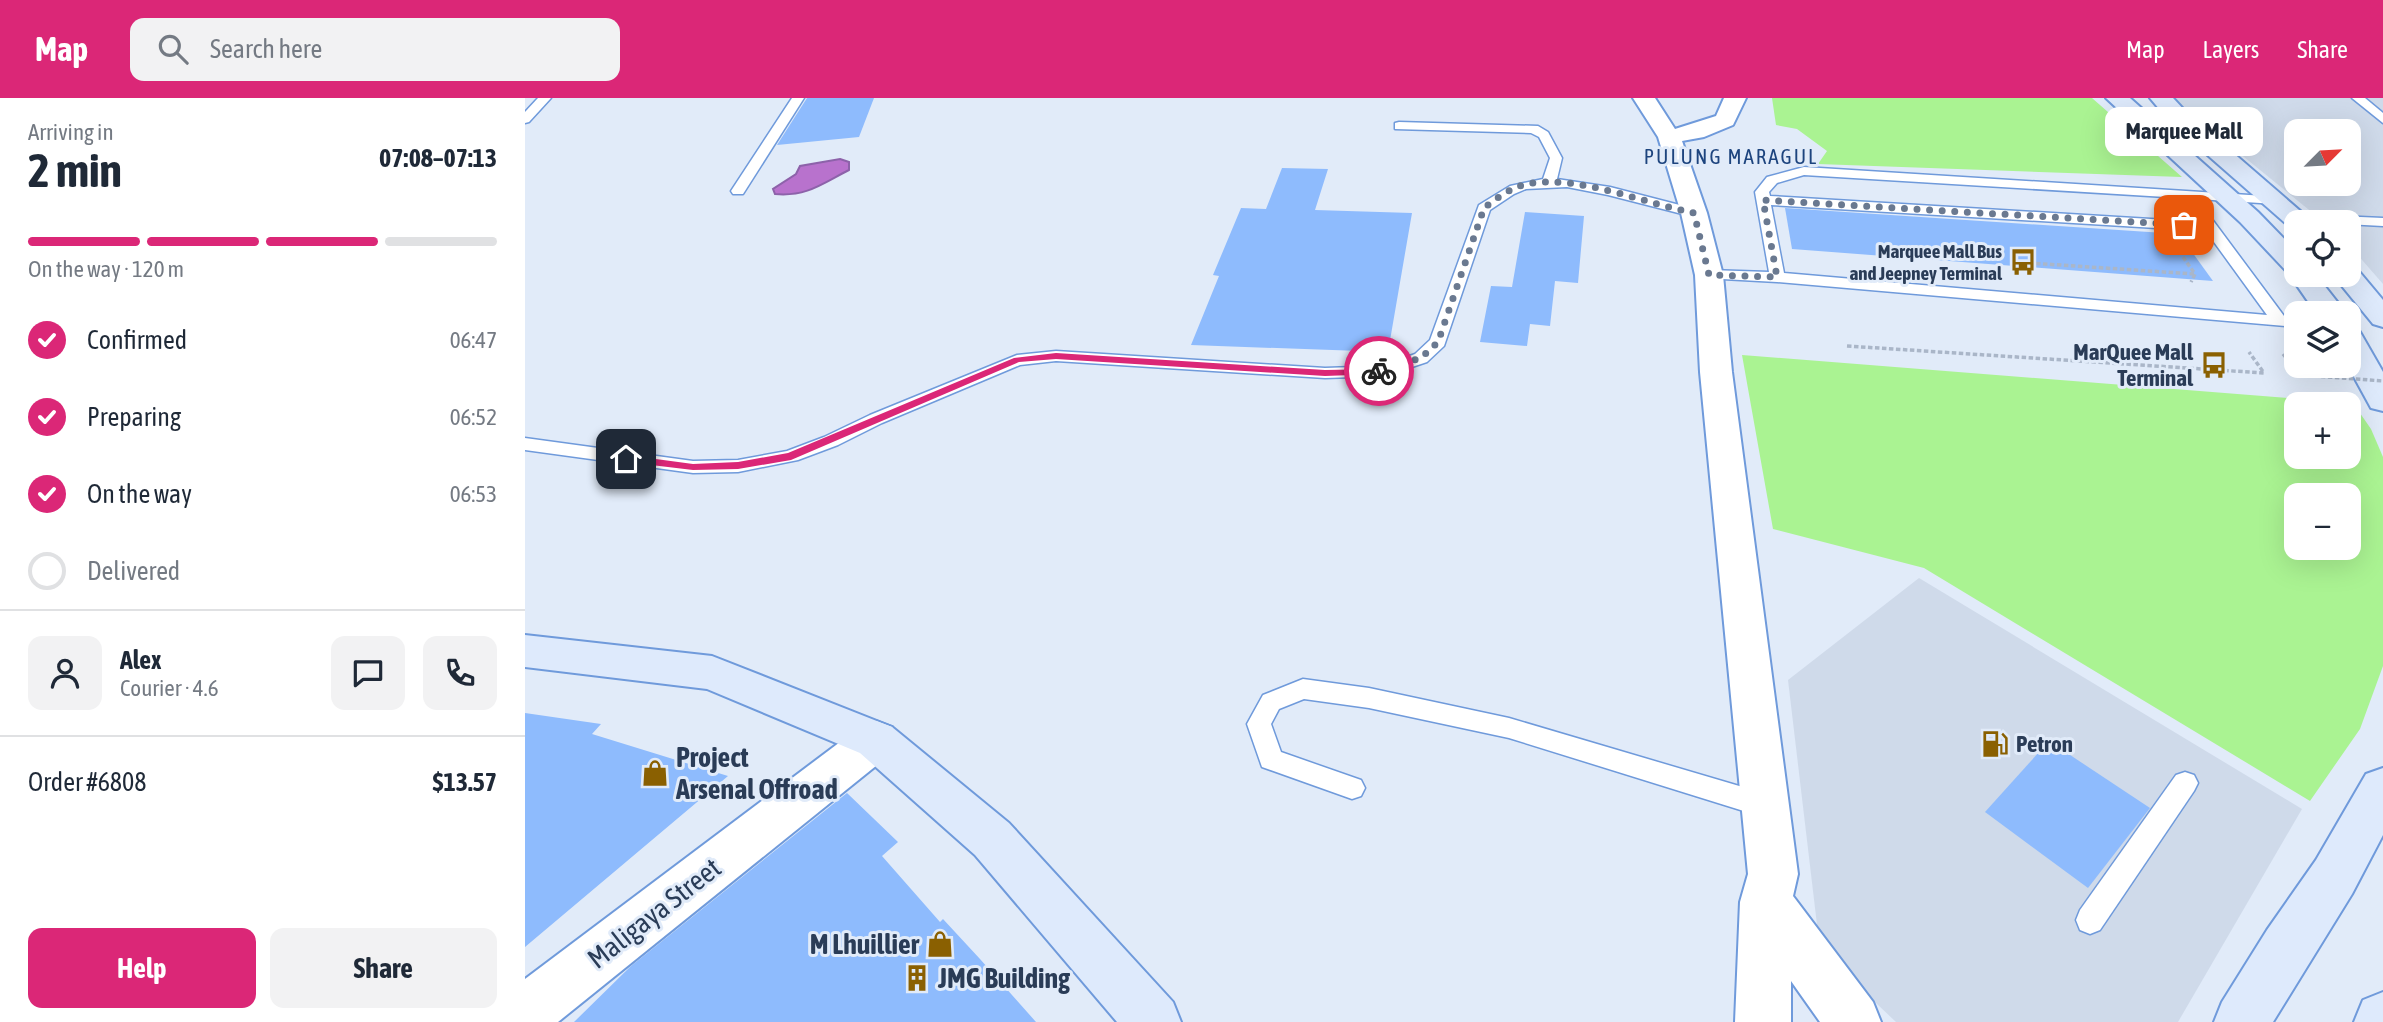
<!DOCTYPE html>
<meta charset="utf-8">
<style>
body{margin:0;font-family:"Asap Condensed",sans-serif;background:#f2f2f3;color:#1f2937;height:100vh;display:flex;flex-direction:column;font-size:26px;white-space:nowrap}
*{box-sizing:border-box;margin:0}
p{font-size:23px;color:#747a83}
.icon{flex:none;width:38px;height:38px;fill:none;stroke:currentColor;stroke-width:2;stroke-linecap:round;stroke-linejoin:round}
.map{position:relative;flex:1;overflow:hidden}
.details{display:flex;flex-direction:column;background:#fff;width:525px}
.details>*{flex:none}
.needle{width:46px;rotate:66deg}
.buttons{position:absolute;left:1759px;top:21px;display:grid;gap:14px}
.buttons a{display:grid;place-items:center;width:77px;height:77px;border-radius:14px;background:#fff;box-shadow:0 7px 28px #0002;font-size:35px}
.pin{position:absolute;display:grid;place-items:center;width:60px;height:60px;color:#fff;margin:-30px;border-radius:14px;box-shadow:0 4px 10px #0006}
.courier{position:absolute;display:grid;place-items:center;width:70px;height:70px;margin:-35px;border:5px solid #db2777;border-radius:50%;background:#fff;color:#222;box-shadow:0 2px 9px #0007}
.bubble{position:absolute;height:49px;border-radius:14px;background:#fff;box-shadow:0 7px 28px #0002;font-size:23px;font-weight:700;line-height:49px;text-align:center}
.overview em{font-style:normal;font-weight:700}
.overview div{display:flex;flex-direction:column-reverse}
.overview{display:flex;align-items:center;justify-content:space-between;height:119px;padding:0 28px}
h1{font-size:46px;font-weight:700;line-height:52px}
.bar{display:grid;grid-template-columns:repeat(4,1fr);gap:10px 7px;align-content:center;height:84px;padding:0 28px}
.bar i{height:9px;border-radius:5px;background:#e0e1e3}
.bar .selected{background:#db2777}
.bar p{grid-column:span 4}
.line{display:flex;align-items:center;gap:18px;padding:0 28px;border-top:2px solid #e0e1e3}
.line div{flex:1}
.round{display:grid;place-items:center;flex:none;width:74px;height:74px;border-radius:14px;background:#f2f2f3}
ol{padding:0 28px;list-style:none}
li{display:flex;align-items:center;gap:21px;height:77px}
li p{margin-inline-start:auto}
li .icon{padding:7px;border-radius:50%;background:#db2777;color:#fff;stroke-width:4}
li:last-child{color:#747a83}
li i{width:38px;height:38px;border:4px solid #e0e1e3;border-radius:50%}
.action{display:flex;gap:14px;margin-top:auto;padding:14px 28px}
.action a{flex:1;height:80px;border-radius:14px;background:#db2777;color:#fff;font-size:28px;font-weight:700;line-height:80px;text-align:center}
.action a+a{background:#f2f2f3;color:#1f2937}
header{display:flex;align-items:center;gap:42px;box-sizing:border-box;height:98px;padding:0 35px;background:#db2777;color:#fff}
header strong{font-size:33px}
nav{display:flex;gap:38px;margin-inline-start:auto;font-size:24px}
.search{width:490px;height:63px;background:#f2f2f3;display:flex;align-items:center;gap:18px;box-sizing:border-box;padding:0 24px;border-radius:14px;color:#747a83;font-size:26px}
main{display:flex;flex:1;min-height:0}
.map>svg:first-child{display:block}
.built{fill:#cfdaea;fill-rule:evenodd}
.green{fill:#aaf392;fill-rule:evenodd}
.water{fill:#b872cd;stroke:#8d62aa;stroke-width:2}
.building{fill:#8ebbfd}
.lines{fill:none;stroke-linecap:round;stroke-linejoin:round}
.lane-casing{stroke:#6f9adb;stroke-width:3}
.street-casing{stroke:#6f9adb;stroke-width:4}
.secondary-casing{stroke:#6f9adb;stroke-width:4}
.path{stroke:#aab6c8;stroke-width:3.5;stroke-dasharray:4.5 2.5;stroke-linecap:butt}
.lane{fill:#fff;fill-rule:evenodd}
.street{fill:#fff;fill-rule:evenodd}
.secondary{fill:#deeafc;fill-rule:evenodd}
.path-bridge{stroke:#aab6c8;stroke-width:3.5;stroke-dasharray:4.5 2.5;stroke-linecap:butt}
.route{fill:#db2777}
.done{stroke:#6a7990;stroke-width:7;stroke-dasharray:0 12.6}
.labels{text-anchor:middle;dominant-baseline:central;stroke-width:6;stroke-linejoin:round;paint-order:stroke}
.far-poi-label{font-size:19px;font-weight:bold;fill:#2a3c57;stroke:#e1ebf9;text-anchor:end}
.far-quarter-label{font-size:21px;letter-spacing:2px;fill:#1d447e;stroke:#e1ebf9}
.poi-label{font-size:23px;font-weight:bold;fill:#2a3c57;stroke:#e1ebf9;text-anchor:end}
.near-poi-label{font-size:28px;font-weight:bold;fill:#2a3c57;stroke:#e1ebf9;text-anchor:start}
.near-street-label{font-size:28px;fill:#2a3c57;stroke:#e1ebf9}
</style>
<header>
<strong>Map</strong>
<div class="search"><svg class="icon" aria-label="search" viewBox="0 0 24 24"><circle cx="10" cy="10" r="6"/><path d="M15 15l6 6"/></svg>Search here</div>
<nav><a>Map</a><a>Layers</a><a>Share</a></nav>
</header>
<main>
<section class="details">
<div class="overview"><div><h1>2 min</h1><p>Arriving in</p></div><em>07:08–07:13</em></div>
<div class="bar"><i class="selected"></i><i class="selected"></i><i class="selected"></i><i></i><p>On the way · 120 m</p></div>
<ol>
<li><svg class="icon" aria-label="check" viewBox="0 0 24 24"><path d="M5 12l5 5 9-10"/></svg>Confirmed<p>06:47</p></li>
<li><svg class="icon" aria-label="check" viewBox="0 0 24 24"><path d="M5 12l5 5 9-10"/></svg>Preparing<p>06:52</p></li>
<li><svg class="icon" aria-label="check" viewBox="0 0 24 24"><path d="M5 12l5 5 9-10"/></svg>On the way<p>06:53</p></li>
<li><i></i>Delivered</li>
</ol>
<div class="line" style="height:126px"><a class="round"><svg class="icon" aria-label="person" viewBox="0 0 24 24"><circle cx="12" cy="8" r="4"/><path d="M4 21q1-7 8-7t8 7"/></svg></a><div><b>Alex</b><p>Courier · 4.6</p></div><a class="round"><svg class="icon" aria-label="chat" viewBox="0 0 24 24"><path d="M4 5h16v11H9l-5 4z"/></svg></a><a class="round"><svg class="icon" aria-label="phone" viewBox="0 0 24 24"><path d="M5 4h4l2 5-3 2q2 4 5 5l2-3 5 2v4C11 20 4 13 5 4z"/></svg></a></div>
<div class="line" style="height:91px"><div>Order #6808</div><b>$13.57</b></div>
<div class="action"><a>Help</a><a>Share</a></div>
</section>
<div class="map">
<svg width="1858" height="924" viewBox="0 0 1858 924">
<rect width="100%" height="100%" fill="#e1ebf9"/>
<g class="built">
<path d="M1651 0H1858V186L1824 147V124H1799L1650 3ZM1771 33H1824V86H1771Z"/>
<path d="M1394 480 1777 711 1653 924H1371L1295 852 1263 582Z"/>
</g>
<g class="green">
<path d="M1247 0H1567L1657 79 1293 66 1302 53 1272 31 1251 27Z"/>
<path d="M1217 257 1828 305 1846 331 1858 359V568L1835 631 1785 703 1399 470 1248 431ZM1771 306H1824V359H1771ZM1771 397H1824V450H1771Z"/>
</g>
<path class="water" d="M315 61 324 64V72C298 85 282 99 250 96L248 91 271 76 275 68Z"/>
<g class="building">
<path d="M282 0H349L334 39 252 47Z"/>
<path d="M757 70 803 71 790 112 887 115 863 254 666 247 694 178 688 177 716 110 741 111Z"/>
<path d="M1260 110 1654 136 1688 183 1267 151Z"/>
<path d="M1000 114 1059 118 1053 185 1030 183 1025 228 1005 226 1002 248 955 244 966 188 987 189Z"/>
<path d="M0 615 76 626 67 636 203 678 0 849Z"/>
<path d="M1524 643 1625 710 1563 790 1460 714Z"/>
<path d="M322 695 373 744 357 758 415 824 418 821 455 861 511 924H49L106 868Z"/>
</g>
<g class="lines">
<defs>
<g id="lane">
<path d="M13 0H26L4 24 0 25V14Z"/>
<path d="M267 0H279L218 96H208L206 93Z"/>
<path d="M1827 0H1840L1858 15V25Z"/>
<path d="M874 24 1013 28 1023 34 1037 60 1032 81 1085 89 1174 112 1176 115 1169 119 1083 97 1042 89 1001 91 989 96 965 112 919 248 902 264 860 278 800 280 531 263 495 267 357 325 313 347 273 362 213 374 168 375 0 352V340L168 363 213 362 262 353 299 339 345 317 492 257 531 253 800 270 858 268 890 256 905 242 954 107 985 88 1018 81 1025 60 1014 39 1006 35 870 31V25Z"/>
<path d="M1279 69 1756 99V105L1751 106 1672 101 1759 218 1771 219V229L1252 184 1179 180 1176 177 1179 174 1184 172 1244 174 1230 94 1242 79ZM1279 77 1657 100 1675 124 1245 98 1244 94 1252 85ZM1246 107 1681 133 1742 217 1259 175Z"/>
<path d="M1769 116 1858 120V128L1764 123 1762 120Z"/>
<path d="M778 581 844 590 984 620 1238 695 1247 699 1251 707 1247 715 1238 719 984 640 844 610 779 601 754 611 746 626 756 654 836 682 840 690 836 698 827 701 737 669 722 626 738 597Z"/>
<path d="M1660 674 1669 677 1673 685 1669 693 1575 832 1565 836 1555 832 1551 822 1555 812 1651 677Z"/>
</g>
<g id="street">
<path d="M1108 0H1130L1150 31 1191 18 1199 0H1221L1208 27 1179 39 1157 43 1182 115 1198 177 1207 274 1273 776 1268 798 1348 904 1356 924H1295L1266 883V924H1210L1215 804 1223 776 1175 274 1170 177 1156 115 1133 39Z"/>
<path d="M351 623 367 629 374 642 367 655 33 924H0V881L335 629Z"/>
</g>
<g id="secondary">
<path d="M1581 0H1605L1733 114 1771 153V177H1791L1821 215H1791L1764 176 1715 124Z"/>
<path d="M1625 0H1648L1662 15 1788 124H1771V131L1766 130 1646 25Z"/>
<path d="M1824 169 1832 171 1858 202V229L1848 226 1808 177H1824Z"/>
<path d="M1824 231 1835 234 1858 274V313L1846 310 1823 268Z"/>
<path d="M0 537 187 558 367 629 484 725 648 904 656 924H592L450 757 335 655 182 591 0 569Z"/>
<path d="M1858 670V737L1827 796 1748 924H1689L1697 904 1742 832 1791 762 1841 676Z"/>
<path d="M1858 894V924H1829L1838 902Z"/>
</g>
</defs>
<use href="#lane" class="lane-casing"/>
<use href="#street" class="street-casing"/>
<use href="#secondary" class="secondary-casing"/>
<g class="path">
<path d="M1658 159 1670 176 1666 184"/>
<path d="M1490 164 1669 176"/>
<path d="M1322 248 1739 275 1724 254"/>
<path d="M1758 256 1775 277"/>
</g>
<use href="#lane" class="lane"/>
<use href="#street" class="street"/>
<use href="#secondary" class="secondary"/>
<path class="path-bridge" d="M1775 277 1858 283"/>
</g>
<path class="route" d="M531 255 800 272 854 271 858 273 854 276 800 278 531 261 494 264 266 362 213 371 168 372 101 364 96 361 101 357 168 366 213 364 263 355 489 260Z"/>
<g class="lines">
<path class="done" d="M854 273 896 260 913 244 959 110C971 101 985 90 1001 86 1052 76 1118 105 1169 115L1184 177 1252 179 1238 102 1659 127"/>
</g>
<defs>
<symbol id="bus-bare" viewBox="-9 -9 18 18"><path d="M-5-6H5V4H4V6H2V4H-2V6H-4V4H-5ZM-3.5-4V0h7V-4ZM-3.5 1.2v1.5H-2V1.2ZM2 1.2v1.5H3.5V1.2Z" fill="#8a6001" stroke="#e1ebf9" stroke-width="2.5" paint-order="stroke"/></symbol>
<symbol id="fuel-bare" viewBox="-9 -9 18 18"><path d="M-5.5-6h7V0h2V4h1.3V-2.5L3-4.5l.8-.8L6-3V5H2.5V1h-1V6h-7ZM-4.2-4.7v3.2H.2V-4.7Z" fill="#8a6001" stroke="#e1ebf9" stroke-width="2.5" paint-order="stroke"/></symbol>
<symbol id="shop-bare" viewBox="-9 -9 18 18"><path d="M-5-2.5h2.3a2.7 3.5 0 0 1 5.4 0H5L5.5 6h-11ZM-1.5-2.5h3a1.5 2.3 0 0 0-3 0Z" fill="#8a6001" stroke="#e1ebf9" stroke-width="2.5" paint-order="stroke"/></symbol>
<symbol id="building-bare" viewBox="-9 -9 18 18"><path d="M-4-6H4V6H1V3H-1V6H-4ZM-2.5-4.3h1.7v1.8h-1.7ZM.8-4.3h1.7v1.8H.8ZM-2.5-1h1.7V.8h-1.7ZM.8-1h1.7V.8H.8Z" fill="#8a6001" stroke="#e1ebf9" stroke-width="2.5" paint-order="stroke"/></symbol>
</defs>
<g fill-rule="evenodd">
<use href="#bus-bare" x="1479" y="145" width="38" height="38"/>
<use href="#bus-bare" x="1670" y="248" width="38" height="38"/>
<use href="#fuel-bare" x="1451" y="627" width="38" height="38"/>
<use href="#shop-bare" x="111" y="656" width="38" height="38"/>
<use href="#shop-bare" x="396" y="827" width="38" height="38"/>
<use href="#building-bare" x="373" y="861" width="38" height="38"/>
</g>
<g class="labels">
<g class="far-poi-label">
<text x="1477" y="153">Marquee Mall Bus<tspan x="1477" dy="22">and Jeepney Terminal</tspan></text>
</g>
<g class="far-quarter-label">
<text x="1206" y="58">PULUNG MARAGUL</text>
</g>
<g class="poi-label">
<text x="1668" y="254">MarQuee Mall<tspan x="1668" dy="26">Terminal</tspan></text>
<text x="1491" y="646" text-anchor="start">Petron</text>
</g>
<g class="near-poi-label">
<text x="151" y="659">Project<tspan x="151" dy="32">Arsenal Offroad</tspan></text>
<text x="394" y="846" text-anchor="end">M Lhuillier</text>
<text x="413" y="880">JMG Building</text>
</g>
<g class="near-street-label">
<text transform="translate(129 815) rotate(-38)">Maligaya Street</text>
</g>
</g>
</svg>
<div class="buttons">
<a><svg class="needle" viewBox="-14 -14 28 28"><path d="M0-13l5 13h-10z" fill="#e53935"/><path d="M0 13l5-13h-10z" fill="#747a83"/></svg></a>
<a><svg class="icon" aria-label="locate" viewBox="0 0 24 24"><circle cx="12" cy="12" r="6"/><path d="M12 2v4M12 18v4M2 12h4M18 12h4"/></svg></a>
<a><svg class="icon" aria-label="layers" viewBox="0 0 24 24"><path d="M12 4l9 5-9 5-9-5zM3 14l9 5 9-5"/></svg></a>
<a>+</a>
<a>−</a>
</div>
<div class="pin" style="left:1659px;top:127px;background:#ea580c"><svg class="icon" aria-label="bag" viewBox="0 0 24 24"><path d="M5 8h14l-1 12H6zM9 8a3 3 0 0 1 6 0"/></svg></div>
<div class="pin" style="left:101px;top:361px;background:#1f2937"><svg class="icon" aria-label="home" viewBox="0 0 24 24"><path d="M3 11l9-7 9 7M6 9v11h12V9"/></svg></div>
<div class="courier" style="left:854px;top:273px"><svg class="icon" aria-label="bike" viewBox="0 0 24 24"><circle cx="6" cy="16" r="4"/><circle cx="18" cy="16" r="4"/><path d="M6 16l4-8h5l3 8M10 8l3 8H6M13 5h3"/></svg></div>
<div class="bubble" style="left:1580px;top:9px;width:158px">Marquee Mall</div>
</div>
</main>
